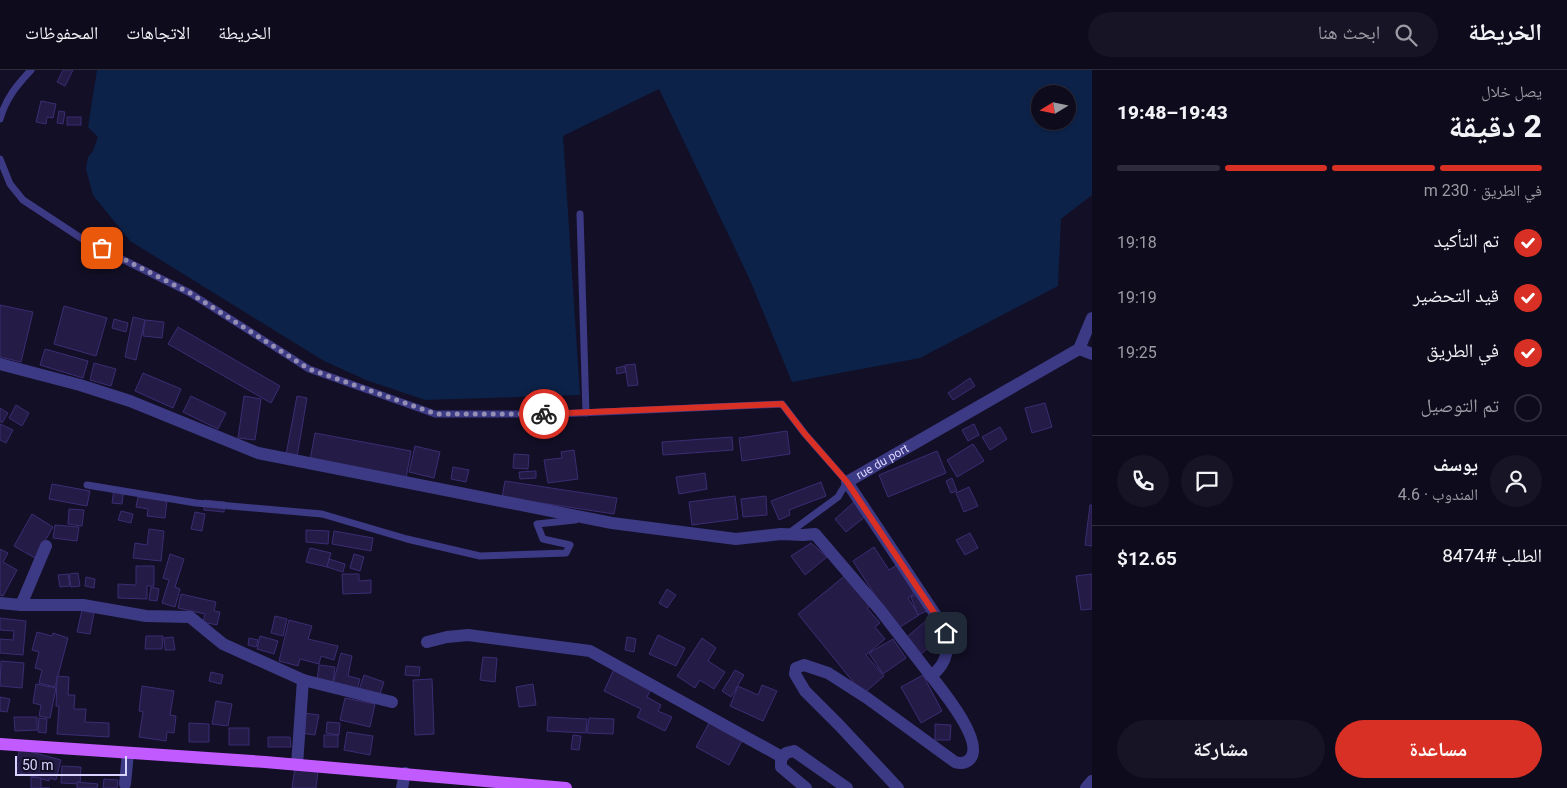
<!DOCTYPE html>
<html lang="ar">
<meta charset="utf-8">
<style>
body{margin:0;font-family:Roboto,"Noto Naskh Arabic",sans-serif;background:#171425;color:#f1f3f6;direction:rtl;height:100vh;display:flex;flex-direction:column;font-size:19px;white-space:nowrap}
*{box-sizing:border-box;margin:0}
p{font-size:16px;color:#9b9ba3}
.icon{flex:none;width:28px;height:28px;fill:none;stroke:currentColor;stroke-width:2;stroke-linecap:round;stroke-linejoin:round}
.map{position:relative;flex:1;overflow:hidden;direction:ltr}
.panel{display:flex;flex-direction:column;background:#0e0b1c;width:475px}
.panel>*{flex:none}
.needle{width:32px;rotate:260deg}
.fabs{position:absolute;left:1031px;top:15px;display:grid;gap:10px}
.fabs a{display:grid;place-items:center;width:45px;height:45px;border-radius:50%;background:#0e0b1c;box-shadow:0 1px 4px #0004,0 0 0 1px #2e2b3b;font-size:25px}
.scale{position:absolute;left:15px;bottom:12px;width:112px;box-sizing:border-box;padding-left:5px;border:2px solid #d9d4ff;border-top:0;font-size:14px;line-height:18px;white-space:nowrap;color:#d9d4ff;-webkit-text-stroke:4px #130f26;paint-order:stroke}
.pin{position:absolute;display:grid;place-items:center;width:42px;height:42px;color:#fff;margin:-21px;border-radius:10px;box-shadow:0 2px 8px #0006}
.courier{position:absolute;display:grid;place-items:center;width:50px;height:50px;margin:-25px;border:4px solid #d93025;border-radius:50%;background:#fff;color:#222;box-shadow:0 1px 6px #0007}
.summary em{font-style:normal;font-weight:800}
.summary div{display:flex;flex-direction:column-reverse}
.summary{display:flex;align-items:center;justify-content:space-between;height:85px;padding:0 25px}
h1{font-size:32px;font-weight:800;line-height:38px}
.bar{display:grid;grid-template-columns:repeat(4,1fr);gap:8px 5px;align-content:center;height:60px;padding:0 25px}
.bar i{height:6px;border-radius:4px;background:#2e2b3b}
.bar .active{background:#d93025}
.bar p{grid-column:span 4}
.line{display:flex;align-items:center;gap:12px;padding:0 25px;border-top:1px solid #2e2b3b}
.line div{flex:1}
.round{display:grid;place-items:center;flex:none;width:52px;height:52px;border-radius:26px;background:#171425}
ol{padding:0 25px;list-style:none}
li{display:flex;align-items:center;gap:15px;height:55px}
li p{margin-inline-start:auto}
li .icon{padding:5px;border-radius:50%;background:#d93025;color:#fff;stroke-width:4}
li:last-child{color:#9b9ba3}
li i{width:28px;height:28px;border:2px solid #2e2b3b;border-radius:50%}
.cta{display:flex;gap:10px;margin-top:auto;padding:10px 25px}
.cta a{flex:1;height:58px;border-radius:30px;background:#d93025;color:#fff;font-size:20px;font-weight:800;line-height:58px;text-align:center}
.cta a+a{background:#171425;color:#f1f3f6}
header{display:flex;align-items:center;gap:30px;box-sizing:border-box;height:70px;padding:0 25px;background:#0e0b1c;border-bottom:1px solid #2e2b3b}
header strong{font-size:24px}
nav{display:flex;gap:28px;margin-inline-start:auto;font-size:18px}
.search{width:350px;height:45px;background:#171425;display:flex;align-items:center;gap:12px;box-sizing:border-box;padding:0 18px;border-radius:28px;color:#9b9ba3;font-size:19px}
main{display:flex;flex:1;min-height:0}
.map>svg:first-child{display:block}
.water{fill:#0c2248;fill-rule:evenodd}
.building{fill:#241b47;stroke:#3b2d73}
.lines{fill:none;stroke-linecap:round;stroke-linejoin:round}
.service{stroke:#3d3a85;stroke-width:7}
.minor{stroke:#3d3a85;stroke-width:12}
.tertiary{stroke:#3d3a85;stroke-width:12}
.primary{stroke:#c25bff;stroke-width:12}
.done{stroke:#948fb3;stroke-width:5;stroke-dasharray:0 9}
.route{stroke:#d93025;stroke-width:6}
.labels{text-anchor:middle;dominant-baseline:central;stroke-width:5;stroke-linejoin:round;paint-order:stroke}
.street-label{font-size:12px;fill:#d9d4ff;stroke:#130f26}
</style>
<header>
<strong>الخريطة</strong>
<div class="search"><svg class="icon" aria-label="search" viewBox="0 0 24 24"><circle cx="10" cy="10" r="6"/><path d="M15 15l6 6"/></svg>ابحث هنا</div>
<nav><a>الخريطة</a><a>الاتجاهات</a><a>المحفوظات</a></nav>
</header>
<main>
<section class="panel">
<div class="summary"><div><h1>2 دقيقة</h1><p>يصل خلال</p></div><em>19:43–19:48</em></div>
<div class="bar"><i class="active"></i><i class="active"></i><i class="active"></i><i></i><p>في الطريق · 230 m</p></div>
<ol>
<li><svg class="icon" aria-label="check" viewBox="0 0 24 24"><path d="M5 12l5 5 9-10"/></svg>تم التأكيد<p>19:18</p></li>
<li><svg class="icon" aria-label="check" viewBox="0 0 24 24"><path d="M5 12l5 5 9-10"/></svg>قيد التحضير<p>19:19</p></li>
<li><svg class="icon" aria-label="check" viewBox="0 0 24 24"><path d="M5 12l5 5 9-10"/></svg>في الطريق<p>19:25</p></li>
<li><i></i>تم التوصيل</li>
</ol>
<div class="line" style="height:90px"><a class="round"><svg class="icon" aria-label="person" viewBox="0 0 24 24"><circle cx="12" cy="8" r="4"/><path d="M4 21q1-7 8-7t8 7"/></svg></a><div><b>يوسف</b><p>المندوب · 4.6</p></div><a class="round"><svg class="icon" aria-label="chat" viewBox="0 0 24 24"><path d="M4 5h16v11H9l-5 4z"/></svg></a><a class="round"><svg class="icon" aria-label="phone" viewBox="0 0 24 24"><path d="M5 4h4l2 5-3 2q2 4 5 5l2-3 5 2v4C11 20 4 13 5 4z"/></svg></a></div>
<div class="line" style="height:65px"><div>الطلب #8474</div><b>$12.65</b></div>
<div class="cta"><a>مساعدة</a><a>مشاركة</a></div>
</section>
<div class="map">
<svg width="1092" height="718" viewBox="0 0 1092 718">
<rect width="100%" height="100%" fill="#130f26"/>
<path class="water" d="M97 0H1092V125L1061 149 1058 216 920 288 792 312 750 210 659 19 563 66 580 325 425 330 366 310 324 291 130 171 93 125 86 99 88 87 93 81 98 67 88 57ZM1040 24H1068V51H1040Z"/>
<g class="building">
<path d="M63 0H73L65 16 57 12Z"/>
<path d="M41 31 56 34 53 48 47 47 46 54 36 52Z"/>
<path d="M59 41 65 42 63 54 57 53Z"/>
<rect x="67" y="47" width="14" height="8"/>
<path d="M0 235 33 242 21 292 0 287Z"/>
<path d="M64 236 107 248 96 286 54 274Z"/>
<path d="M133 247 145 250 136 290 125 287Z"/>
<path d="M114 249 128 253 126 262 112 258Z"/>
<path d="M145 250 164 252 162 268 143 266Z"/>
<path d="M178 257 280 316 271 333 168 274Z"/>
<path d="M45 279 88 291 83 308 40 295Z"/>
<path d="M94 293 116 299 111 316 90 310Z"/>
<path d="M635 294 638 315 628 316 625 295Z"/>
<path d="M624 296 626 302 617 304 616 298Z"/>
<path d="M143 303 181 319 173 338 135 321Z"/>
<path d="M970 308 975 316 953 330 948 323Z"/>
<path d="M191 326 226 343 218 359 183 342Z"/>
<path d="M244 326 261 329 255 370 238 368Z"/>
<path d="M297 326 307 328 297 387 286 385Z"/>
<path d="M1045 333 1052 357 1032 363 1025 338Z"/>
<path d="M16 335 29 343 22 356 9 348Z"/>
<path d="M0 338 8 343 2 353 0 351Z"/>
<path d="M0 354 13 360 6 373 0 370Z"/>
<path d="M974 354 979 365 968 371 962 360Z"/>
<path d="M1000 357 1007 369 990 380 982 367Z"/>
<path d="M787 361 790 384 742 391 739 368Z"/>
<path d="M315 363 411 381 406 408 310 390Z"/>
<path d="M732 367 733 380 663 385 662 372Z"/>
<path d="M973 374 984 391 957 407 947 390Z"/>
<path d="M415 376 440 382 434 408 409 402Z"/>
<path d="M574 380 578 409 548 413 544 390 562 388 561 382Z"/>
<path d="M937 381 946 403 888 427 879 405Z"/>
<path d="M514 384 529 385 528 399 513 398Z"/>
<path d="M453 397 469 400 466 412 451 409Z"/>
<path d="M536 401V408L520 409 519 402Z"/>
<path d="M705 403 707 419 679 424 676 407Z"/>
<path d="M952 408 957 421 951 423 946 411Z"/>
<path d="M505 411 617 428 614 444 502 427Z"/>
<path d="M821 412 826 426 789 440 790 445 779 450 771 431Z"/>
<path d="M52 414 90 421 87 436 49 429Z"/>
<path d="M969 417 978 436 964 442 956 423Z"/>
<path d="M114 418 124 419 122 434 112 433Z"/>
<path d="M735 426 738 449 692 455 689 432Z"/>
<path d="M766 426 767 445 743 447 741 429Z"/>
<path d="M138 427 167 431 165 448 147 446 148 439 136 437Z"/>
<path d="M204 430 225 432 224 442 204 440Z"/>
<path d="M854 432 866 446 846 462 835 449Z"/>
<path d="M1090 435H1092V476L1085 475Z"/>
<path d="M69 439 84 440 82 456 68 454Z"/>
<path d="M121 441 133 444 131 453 118 450Z"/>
<path d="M195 442 205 444 202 461 191 459Z"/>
<path d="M32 444 53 457 35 488 14 476Z"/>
<path d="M55 455 79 457 77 471 53 468Z"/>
<path d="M149 459 164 461 161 491 133 488 135 473 147 475Z"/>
<path d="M306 460 329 461 328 474 306 472Z"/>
<path d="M334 461 373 468 371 481 332 474Z"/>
<path d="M970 463 978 478 965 485 956 470Z"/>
<path d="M811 473 827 487 805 505 791 486Z"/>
<path d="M874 477 889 500 900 493 914 524 908 528 919 545 897 559 853 491Z"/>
<path d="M310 478 331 483 327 497 306 492Z"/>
<path d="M0 479 8 483 3 492 17 500 3 526 0 525Z"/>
<path d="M170 484 184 489 175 517 180 519 175 537 162 533 169 510 163 508Z"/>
<path d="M354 484 364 487 360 501 350 498Z"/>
<path d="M329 489 345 494 343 502 327 497Z"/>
<path d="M136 496H154V516H147V529L118 528V514L136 515Z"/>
<path d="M78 503 80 516 71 517 69 504Z"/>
<path d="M68 504 70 516 60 517 58 505Z"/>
<path d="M342 504H359V511L371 510V523L343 524Z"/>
<path d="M847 504 872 534 867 538 880 553 875 557 885 569 866 585 884 606 863 624 798 544Z"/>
<path d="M1092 504V539L1081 540 1076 506Z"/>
<path d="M86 507 95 509 94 518 85 516Z"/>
<path d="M151 517 159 519 157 531 149 530Z"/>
<path d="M667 519 676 525 667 538 659 533Z"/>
<path d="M920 523 927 541 918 545 911 527Z"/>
<path d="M181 524 216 532 214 541 220 542 217 555 203 552 205 544 178 538Z"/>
<path d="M82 540 94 543 90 564 77 562Z"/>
<path d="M275 546 287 549 283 566 271 563Z"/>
<path d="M0 548 26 551 23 585 0 583V569L13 570 14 561 0 560Z"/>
<path d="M929 548 943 565 921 584 907 567Z"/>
<path d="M289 550 312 556 308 569 338 576 334 590 321 586 319 594 300 589 298 596 279 591Z"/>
<path d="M37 562 52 566 53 563 68 568 55 617 39 613 42 600 35 598 39 582 32 580Z"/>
<path d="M658 565 685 578 676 596 649 584Z"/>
<path d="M146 566H163L162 579H145Z"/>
<path d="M260 566 278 571 274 584 257 579Z"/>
<path d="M173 567 175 580H165L164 568Z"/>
<path d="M627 567 636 569 634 582 625 580Z"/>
<path d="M249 568 258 570 256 577 248 575Z"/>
<path d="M702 568 716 578 708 591 725 602 714 619 700 610 695 618 677 606Z"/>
<path d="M893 569 906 588 883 604 869 583Z"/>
<path d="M341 583 352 586 348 606 360 609 357 620 333 614Z"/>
<path d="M483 587 497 588 495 612 480 610Z"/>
<path d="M1 591 24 593 22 618 0 616Z"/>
<path d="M319 595 335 597 333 612 317 610Z"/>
<path d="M406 596 420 597 419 606 405 605Z"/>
<path d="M614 599 652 617 647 627 661 635 658 641 672 647 665 661 637 647 641 639 604 621Z"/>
<path d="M735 600 744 605 731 627 722 621Z"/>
<path d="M211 602 223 605 221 614 209 611Z"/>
<path d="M364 605 384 612 379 627 359 620Z"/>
<path d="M923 605 942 641 921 653 901 617Z"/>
<path d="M57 606 69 607 68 625H75L74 639H86L85 652 109 653V667L57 664 59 636H56Z"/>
<path d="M432 609 434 664 415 665 413 610Z"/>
<path d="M36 614 56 618 50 648 39 646 41 635 33 633Z"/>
<path d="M533 614 536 635 519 637 516 617Z"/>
<path d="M762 615 777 621 763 651 730 636 738 616 758 625Z"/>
<path d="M142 616 174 621 170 645 176 646 174 663 167 662 166 671 139 667 143 642 139 641Z"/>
<path d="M0 627 10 629 7 642 0 641Z"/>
<path d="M345 628 375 634 370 657 340 650Z"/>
<path d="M216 631 232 634 228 656 212 654Z"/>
<path d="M304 643 319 645 315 665 301 663Z"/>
<path d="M14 647H37V660L15 661Z"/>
<path d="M548 647 587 649 586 663 547 661Z"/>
<path d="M39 648 47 649 46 663 38 662Z"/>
<path d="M589 648 614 649 613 664 587 663Z"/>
<path d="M327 652 340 653 339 665 326 663Z"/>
<path d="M189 653 209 654V672H189Z"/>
<path d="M709 653 742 671 729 695 696 677Z"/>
<path d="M935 654 951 655 950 670H935Z"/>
<rect x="229" y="658" width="20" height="17"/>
<path d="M347 662 373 666 370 685 344 680Z"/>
<rect x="324" y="665" width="14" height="12"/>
<path d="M573 665 581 666 579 680 571 679Z"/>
<path d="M268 667H290L291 677H268Z"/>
<path d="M20 679 61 690 56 710 50 708 49 711 16 702 19 694 16 693Z"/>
<path d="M62 696 81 697 80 714 61 713Z"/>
<path d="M295 697 318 701 316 718H292Z"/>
<path d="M31 707 41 708V718H50H31Z"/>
<path d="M104 709 118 710 117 718H103Z"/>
<path d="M77 712 98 714 97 718H77Z"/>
</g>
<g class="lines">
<g class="service">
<path d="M0 49C6 28 17 15 31 0"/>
<path d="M0 89 10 114 23 130 84 170 190 223 309 299 435 344H557L782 334 805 364 847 412 838 427 789 463"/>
<path d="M580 144 586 343"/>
<path d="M87 415 196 433 322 444 407 469 480 486 566 483 570 475 543 469 537 454 575 450"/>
</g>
<g class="minor">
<path d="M0 294 80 315 130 331 258 383 612 453 736 469 781 464 803 465 815 464 880 540 931 606"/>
<path d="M0 533 21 535 46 476"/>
<path d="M21 535H83L146 546 190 547 223 574 303 610 297 695"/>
<path d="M427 572 447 567 468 565 590 581 782 687"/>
<path d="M303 610 392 632"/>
<path d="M125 714 128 683"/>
<path d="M402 718 405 703"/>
<path d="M1086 718 1092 711"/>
</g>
<g class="tertiary">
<path d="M1079 279 1092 248"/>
<path d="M806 718 781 697V689L786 683 794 681 847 718"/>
<path id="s1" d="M898 718 839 655 805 621 795 604 796 598 804 595 828 603 867 628 955 692C961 694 966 693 970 689 985 672 942 620 931 606 948 593 951 575 943 556L847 412 1079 279 1092 284"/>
</g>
<path class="primary" d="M0 674 265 692 566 718"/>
</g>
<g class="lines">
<path class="done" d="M102 178 190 223 309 299 436 344H544"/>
<path class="route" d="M544 344 782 334 805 364 847 412 943 556 946 563"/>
</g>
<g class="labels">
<g class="street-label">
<text stroke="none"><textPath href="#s1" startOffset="731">rue du port</textPath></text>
</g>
</g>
</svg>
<div class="fabs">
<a><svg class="needle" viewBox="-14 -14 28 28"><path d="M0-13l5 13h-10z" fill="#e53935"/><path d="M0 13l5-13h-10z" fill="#9b9ba3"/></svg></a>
</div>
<div class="scale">50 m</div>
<div class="pin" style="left:102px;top:178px;background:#ea580c"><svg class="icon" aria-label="bag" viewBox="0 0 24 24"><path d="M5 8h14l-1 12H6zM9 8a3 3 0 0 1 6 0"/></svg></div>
<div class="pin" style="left:946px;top:563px;background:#1f2937"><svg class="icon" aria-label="home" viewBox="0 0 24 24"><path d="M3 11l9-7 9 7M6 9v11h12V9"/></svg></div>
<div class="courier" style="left:544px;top:344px"><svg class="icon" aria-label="bike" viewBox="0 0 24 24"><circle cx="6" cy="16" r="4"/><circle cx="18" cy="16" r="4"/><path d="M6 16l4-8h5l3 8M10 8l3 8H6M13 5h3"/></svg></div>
</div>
</main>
